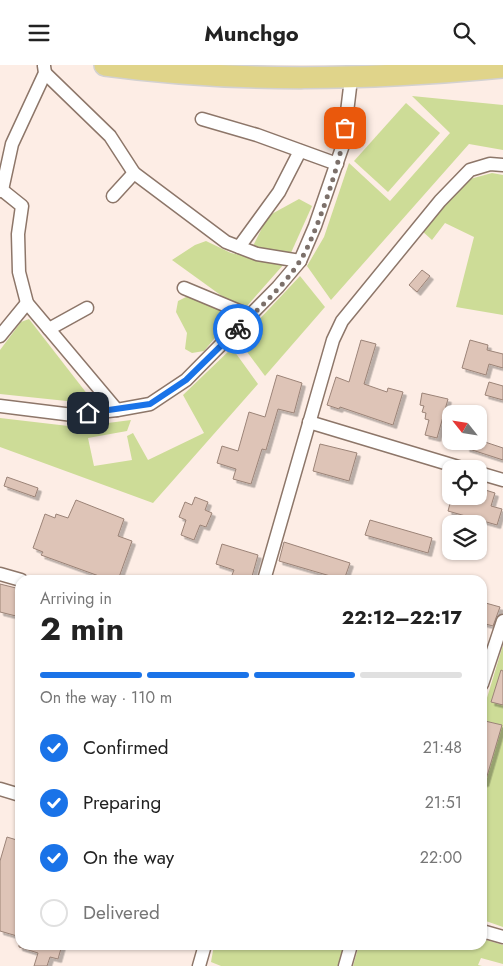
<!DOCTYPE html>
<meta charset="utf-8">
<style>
body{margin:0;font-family:Jost,sans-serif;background:#f6f6f6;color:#222;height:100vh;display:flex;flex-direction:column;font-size:19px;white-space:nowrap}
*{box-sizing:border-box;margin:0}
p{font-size:16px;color:#767676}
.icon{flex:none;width:28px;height:28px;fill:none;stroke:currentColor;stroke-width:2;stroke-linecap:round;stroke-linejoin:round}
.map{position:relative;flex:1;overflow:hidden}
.panel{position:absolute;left:15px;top:510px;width:472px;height:375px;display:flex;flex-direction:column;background:#fff;border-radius:15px;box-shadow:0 1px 4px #0004}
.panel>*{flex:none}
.needle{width:32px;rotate:300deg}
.controls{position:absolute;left:442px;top:340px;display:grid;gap:10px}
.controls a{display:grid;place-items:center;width:45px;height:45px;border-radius:10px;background:#fff;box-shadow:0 1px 4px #0004;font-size:25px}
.pin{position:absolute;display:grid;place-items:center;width:42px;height:42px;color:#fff;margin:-21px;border-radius:10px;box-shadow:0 2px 8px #0006}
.courier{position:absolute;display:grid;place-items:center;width:50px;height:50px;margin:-25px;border:4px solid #1a73e8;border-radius:50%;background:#fff;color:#222;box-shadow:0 1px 6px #0007}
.head em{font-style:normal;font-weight:700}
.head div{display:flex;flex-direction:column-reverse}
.head{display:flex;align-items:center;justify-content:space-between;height:85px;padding:0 25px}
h1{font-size:32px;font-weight:700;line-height:38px}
.bar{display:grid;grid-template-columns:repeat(4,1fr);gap:8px 5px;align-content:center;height:60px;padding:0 25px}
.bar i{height:6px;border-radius:4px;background:#e0e0e0}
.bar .active{background:#1a73e8}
.bar p{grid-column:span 4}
ol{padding:0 25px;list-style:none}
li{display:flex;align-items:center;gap:15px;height:55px}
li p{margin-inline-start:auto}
li .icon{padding:5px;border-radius:50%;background:#1a73e8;color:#fff;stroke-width:4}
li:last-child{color:#767676}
li i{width:28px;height:28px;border:2px solid #e0e0e0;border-radius:50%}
header{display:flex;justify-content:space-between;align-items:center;height:65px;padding:0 25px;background:#fff;font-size:22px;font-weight:700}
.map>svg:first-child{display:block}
.green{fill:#cddc97}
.building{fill:#dec4b7;stroke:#9b8377;filter:url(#shadow)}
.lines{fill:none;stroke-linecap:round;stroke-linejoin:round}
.minor-casing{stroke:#8d7669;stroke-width:15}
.trunk-casing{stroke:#d3d1d0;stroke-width:24}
.minor{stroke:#fff;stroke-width:12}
.trunk{stroke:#e0d48a;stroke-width:21}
.done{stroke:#7c706a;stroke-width:5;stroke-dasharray:0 9}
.route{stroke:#1a73e8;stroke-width:6}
</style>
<header><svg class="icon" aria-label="menu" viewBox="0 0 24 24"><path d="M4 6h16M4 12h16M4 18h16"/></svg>Munchgo<svg class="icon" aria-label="search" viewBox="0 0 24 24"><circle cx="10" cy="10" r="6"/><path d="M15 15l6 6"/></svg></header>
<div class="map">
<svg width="503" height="901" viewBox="0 0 503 901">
<defs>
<filter id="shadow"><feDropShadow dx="3.5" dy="3.5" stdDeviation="0" flood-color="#0004"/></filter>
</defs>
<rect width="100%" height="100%" fill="#fdede5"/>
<g class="green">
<path d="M412 31 503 40V85L469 79 331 235 307 201 324 172 349 98 390 136 450 68Z"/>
<path d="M406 38 440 68 388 127 354 96Z"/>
<path d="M492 108 503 110V250L456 242 474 172 445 158 432 175 421 165 442 140 470 114Z"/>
<path d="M299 134 312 141 290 190 253 181 268 151Z"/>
<path d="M206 176 231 188 284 199 247 241 226 234 172 195 195 180Z"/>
<path d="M300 211 325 242 265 311 239 276Z"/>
<path d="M188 231 234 250 204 286 192 288 185 284 187 268 176 247 178 236Z"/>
<path d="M29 254 95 339 0 329V285L21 257Z"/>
<path d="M232 283 258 319 153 438 0 382V353L77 362 131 355 127 366 88 373 94 401 132 395 127 371 133 368 148 395 204 368 183 330Z"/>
<path d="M503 580V862L483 855V646Z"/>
<path d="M483 874 503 880V899L481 893 478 900 482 901H353L359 880H482Z"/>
<path d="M214 880H346L339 901H221L211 897Z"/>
</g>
<g class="building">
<path d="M422 205 430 211 417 227 409 220Z"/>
<path d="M361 275 376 279 364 319 387 327 388 323 403 327 393 360 340 342 339 344 327 340 336 312 349 317Z"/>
<path d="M470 275 488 280 487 285 503 289V303L489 299 486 310 462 303Z"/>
<path d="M277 310 302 318 294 348 278 344 266 385 262 384 251 419 233 414 236 404 217 398 222 381 238 386 249 347 265 352Z"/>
<path d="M489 317 503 321V335L485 330Z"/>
<path d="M422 328 448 334 437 373 425 370 429 355 425 354 426 348 422 347 424 341 420 340Z"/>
<path d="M468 376H482L503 383V395L466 383Z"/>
<path d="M320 379 357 388 349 416 313 406Z"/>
<path d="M7 412 38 423 35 432 4 421Z"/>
<path d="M479 423 495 428 491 441 502 444 497 460 448 446 452 431 474 436 476 431H479Z"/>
<path d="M195 432 208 437 205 445 212 448 206 462 200 460 194 475 181 470 186 455 179 452 185 437 192 440Z"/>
<path d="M76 435 124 454 118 471 132 476 118 515H110L41 490 43 487 33 483 45 449 55 453 56 449 68 453Z"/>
<path d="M370 455 432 473 428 488 365 470Z"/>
<path d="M284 477 350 498 344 515 279 496Z"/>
<path d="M222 479 258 490 251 515H230L234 505 216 499Z"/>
<path d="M0 519 20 524V552L0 547Z"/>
<path d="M482 537 500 542 493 561 482 558Z"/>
<path d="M501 605 503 606V640L491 637Z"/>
<path d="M485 656 502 660 485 718H482V666Z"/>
<path d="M7 772 20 776V861L17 871 0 866V796Z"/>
<path d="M19 880H62L58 894 50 892 47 901H34L38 888 19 882Z"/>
</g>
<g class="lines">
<defs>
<g id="minor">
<path d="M45 8 110 71 134 108 226 177 257 189 300 196"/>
<path d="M202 54 257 70 337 99"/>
<path d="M2 125 22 141 18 169 19 207 27 238 117 345"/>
<path d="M0 126 2 125 12 79 45 8 44 1"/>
<path d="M113 131 134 108"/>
<path d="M239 182 279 127 300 86"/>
<path d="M184 223 251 251"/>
<path d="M49 264 87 243"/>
<path d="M0 271 27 238"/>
<path d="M0 341 73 350 117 345 150 339 186 315 278 222 300 196 315 161 343 80 351 14"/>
<path d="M309 357 465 404"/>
<path d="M479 408 503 415"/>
<path d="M0 509 21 515"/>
<path d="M264 515 333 275 342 256 440 136 470 105 490 99 503 100"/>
<path d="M482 619 503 556"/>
<path d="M0 724 20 730"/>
<path d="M482 866 503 872"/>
<path d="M199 901 205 880"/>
<path d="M345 901 351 880"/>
</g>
<path id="trunk" d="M105 0C239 18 369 15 503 2"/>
</defs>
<use href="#minor" class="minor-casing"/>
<use href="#trunk" class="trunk-casing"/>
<use href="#minor" class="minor"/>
<use href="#trunk" class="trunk"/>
</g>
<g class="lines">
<path class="done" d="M238 264C259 243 283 222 300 196 316 171 342 93 345 63"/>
<path class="route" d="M88 348 150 339 186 315 238 264"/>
</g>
</svg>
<div class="controls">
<a><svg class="needle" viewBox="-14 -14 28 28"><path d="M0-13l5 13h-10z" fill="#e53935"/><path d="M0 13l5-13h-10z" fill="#767676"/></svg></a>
<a><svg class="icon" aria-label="locate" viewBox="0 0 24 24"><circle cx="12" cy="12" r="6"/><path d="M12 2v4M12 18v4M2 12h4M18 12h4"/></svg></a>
<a><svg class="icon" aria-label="layers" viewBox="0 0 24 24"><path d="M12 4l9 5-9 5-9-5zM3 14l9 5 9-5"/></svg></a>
</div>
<div class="pin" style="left:345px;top:63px;background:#ea580c"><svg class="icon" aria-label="bag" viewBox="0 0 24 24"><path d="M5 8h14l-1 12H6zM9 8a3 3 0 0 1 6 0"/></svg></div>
<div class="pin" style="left:88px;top:348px;background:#1f2937"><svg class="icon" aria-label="home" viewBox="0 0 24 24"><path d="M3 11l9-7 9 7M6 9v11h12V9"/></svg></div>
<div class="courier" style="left:238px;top:264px"><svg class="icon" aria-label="bike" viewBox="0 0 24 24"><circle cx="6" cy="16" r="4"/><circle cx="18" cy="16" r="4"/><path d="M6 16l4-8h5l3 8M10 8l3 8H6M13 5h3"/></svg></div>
<section class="panel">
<div class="head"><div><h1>2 min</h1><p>Arriving in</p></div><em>22:12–22:17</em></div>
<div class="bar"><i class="active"></i><i class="active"></i><i class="active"></i><i></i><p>On the way · 110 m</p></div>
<ol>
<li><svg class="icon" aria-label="check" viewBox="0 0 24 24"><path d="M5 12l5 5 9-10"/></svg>Confirmed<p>21:48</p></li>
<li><svg class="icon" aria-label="check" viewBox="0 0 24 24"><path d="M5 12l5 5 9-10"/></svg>Preparing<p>21:51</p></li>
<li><svg class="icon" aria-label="check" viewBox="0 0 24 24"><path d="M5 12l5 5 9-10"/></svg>On the way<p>22:00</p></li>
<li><i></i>Delivered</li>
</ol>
</section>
</div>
